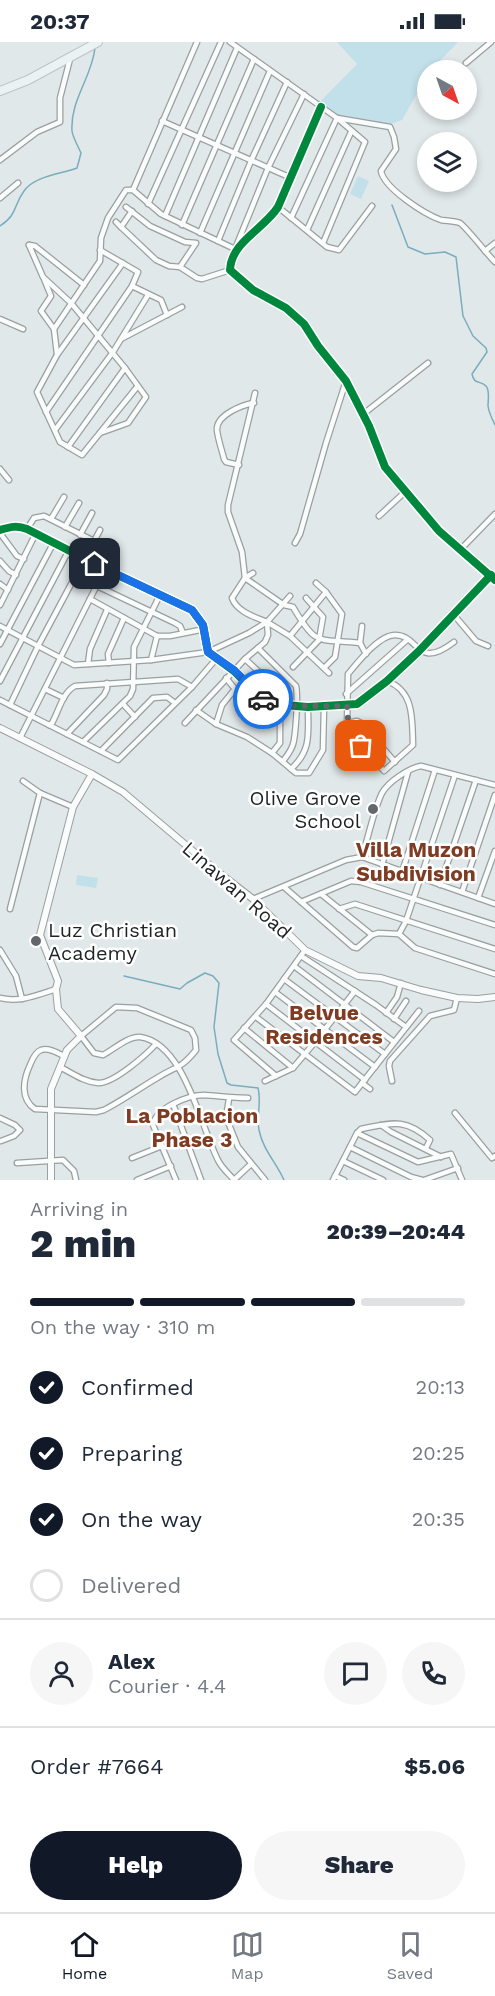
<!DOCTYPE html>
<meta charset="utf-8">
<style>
body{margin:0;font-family:"Work Sans",sans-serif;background:#f6f6f7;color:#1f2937;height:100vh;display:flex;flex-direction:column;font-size:22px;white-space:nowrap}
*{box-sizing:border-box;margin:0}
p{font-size:20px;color:#747a83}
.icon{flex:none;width:33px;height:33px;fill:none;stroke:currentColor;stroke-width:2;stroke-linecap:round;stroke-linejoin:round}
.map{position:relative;height:1138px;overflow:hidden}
.drawer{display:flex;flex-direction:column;background:#fff;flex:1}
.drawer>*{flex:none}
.needle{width:39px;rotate:140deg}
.fabs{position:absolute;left:417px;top:18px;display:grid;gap:12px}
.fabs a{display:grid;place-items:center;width:60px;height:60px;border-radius:50%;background:#fff;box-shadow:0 3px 9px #0003;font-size:30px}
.pin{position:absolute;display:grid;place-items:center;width:51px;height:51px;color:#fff;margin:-26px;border-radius:12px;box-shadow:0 3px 9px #0006}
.courier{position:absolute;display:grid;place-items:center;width:60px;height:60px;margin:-30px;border:4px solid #1a73e8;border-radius:50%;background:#fff;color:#222;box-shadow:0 2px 8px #0007}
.head em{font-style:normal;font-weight:800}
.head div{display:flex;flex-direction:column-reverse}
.head{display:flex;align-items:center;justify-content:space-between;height:102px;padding:0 30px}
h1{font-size:39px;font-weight:800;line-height:45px}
.bar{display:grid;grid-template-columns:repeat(4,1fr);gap:9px 6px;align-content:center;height:72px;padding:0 30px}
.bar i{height:8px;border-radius:4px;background:#e0e1e3}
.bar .active{background:#111827}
.bar p{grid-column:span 4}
.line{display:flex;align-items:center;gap:15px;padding:0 30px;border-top:2px solid #e0e1e3}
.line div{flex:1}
.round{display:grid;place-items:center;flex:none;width:63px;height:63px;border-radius:32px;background:#f6f6f7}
ol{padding:0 30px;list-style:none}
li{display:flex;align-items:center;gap:18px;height:66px}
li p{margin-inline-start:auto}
li .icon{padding:6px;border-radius:50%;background:#111827;color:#fff;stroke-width:4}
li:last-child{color:#747a83}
li i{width:33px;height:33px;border:3px solid #e0e1e3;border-radius:50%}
.primary-button{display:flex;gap:12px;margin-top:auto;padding:12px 30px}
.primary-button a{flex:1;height:69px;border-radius:36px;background:#111827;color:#fff;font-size:24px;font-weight:800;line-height:69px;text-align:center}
.primary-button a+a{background:#f6f6f7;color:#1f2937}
.status{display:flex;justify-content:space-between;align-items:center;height:42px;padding:0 30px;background:#fff;direction:ltr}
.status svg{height:16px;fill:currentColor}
.menu{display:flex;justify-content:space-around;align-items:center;height:84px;border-top:2px solid #e0e1e3;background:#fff;font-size:16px;color:#747a83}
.menu a{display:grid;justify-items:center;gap:3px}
.menu .active{color:#111827}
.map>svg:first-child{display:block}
.green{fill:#c2e0ea}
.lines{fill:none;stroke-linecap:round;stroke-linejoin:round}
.stream{stroke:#79adbd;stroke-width:1.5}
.minor-casing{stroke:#9a9fa0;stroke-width:7}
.tertiary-casing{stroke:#9a9fa0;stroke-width:8}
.primary-casing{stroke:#bfc2c3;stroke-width:10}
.minor{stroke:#fafcfc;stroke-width:4.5}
.tertiary{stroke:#fafcfc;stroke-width:6}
.primary{stroke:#ebf2f4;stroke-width:8}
.cycleway-casing{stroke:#fff;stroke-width:11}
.cycleway{stroke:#00873e;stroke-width:8}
.done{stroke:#626769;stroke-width:6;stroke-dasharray:0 10.8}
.route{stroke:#1a73e8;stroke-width:8}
.poi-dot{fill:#626769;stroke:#fff;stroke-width:2}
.labels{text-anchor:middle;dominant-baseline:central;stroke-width:5;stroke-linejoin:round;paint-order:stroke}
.poi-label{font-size:20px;fill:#1d2223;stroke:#fff;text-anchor:end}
.street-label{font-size:20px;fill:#1d2223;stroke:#fff}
.neighbourhood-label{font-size:21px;font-weight:bold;fill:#7f3c23;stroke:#fff}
</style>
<div class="status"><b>20:37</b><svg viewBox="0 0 49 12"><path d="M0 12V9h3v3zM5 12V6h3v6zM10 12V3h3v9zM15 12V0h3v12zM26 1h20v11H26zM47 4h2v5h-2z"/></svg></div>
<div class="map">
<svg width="495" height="1138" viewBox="0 0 495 1138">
<rect width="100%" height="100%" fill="#e1e8ea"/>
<g class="green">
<path d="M337 0H458L431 28H428L427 34 402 78 391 82 338 73 320 60 357 22Z"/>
<path d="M358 134 369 139 361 157 350 152Z"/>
<path d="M77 833 98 836 96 846 76 843Z"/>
</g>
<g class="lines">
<g class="stream">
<path d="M392 163 408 205 425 212 445 210 456 215 463 274 473 294 486 306 487 310 472 332C474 343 480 338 486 344 490 348 488 358 488 364 489 371 492 377 495 383"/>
<path d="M0 184C18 172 13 164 24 149 34 134 61 132 77 126L81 111C78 104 73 96 72 89 70 58 92 35 95 6"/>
<path d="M124 934 180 947 187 941 205 931 213 934 219 941 214 985 218 1012 227 1041 231 1043 258 1046C262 1060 256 1073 259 1088 263 1108 276 1120 284 1138"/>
</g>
<defs>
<g id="minor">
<path d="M230 0 337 76 365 100 323 201"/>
<path d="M466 21 491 0"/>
<path d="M321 65 278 165C264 187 231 200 230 228L253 248 286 266 304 282 318 304 346 339 369 384 385 425 439 489 495 538"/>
<path d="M337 76 390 85 394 95 396 107 381 129C384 146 424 172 441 178 447 179 455 179 460 181 467 186 487 212 495 220"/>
<path d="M162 79 289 135"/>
<path d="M0 118 37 90 60 80V56L70 17"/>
<path d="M133 148 197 0"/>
<path d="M0 156 18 141"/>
<path d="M148 162 221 0"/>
<path d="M126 165 150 184 185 200 196 201 180 225"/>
<path d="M278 165 327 205 339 208 372 164"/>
<path d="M165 174 237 6"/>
<path d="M291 176 337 76"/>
<path d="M116 180 121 185 132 169"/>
<path d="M182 183 254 17"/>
<path d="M121 185 156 218 169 224 180 225 197 236 202 237 230 228"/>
<path d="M307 188 351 90"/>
<path d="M200 191 270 29"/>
<path d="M218 199 251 119 287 40"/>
<path d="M29 203 43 235 71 261 125 326"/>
<path d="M29 203 35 204 84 243"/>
<path d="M235 207 268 126 304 52"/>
<path d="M485 209 495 201"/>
<path d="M123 221 57 313 37 350 60 400 82 413 137 345"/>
<path d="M44 237 51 254 41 269 54 287"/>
<path d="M132 244 161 258 167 273"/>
<path d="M0 277 23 287"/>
<path d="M121 297 182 265"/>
<path d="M57 312 54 287 100 219 101 196 108 176 126 148H133L161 172 237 208"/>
<path d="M255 351 228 463V470L242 510 245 536 284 563 293 565C317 606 317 596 360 601L366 612"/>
<path d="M46 370 132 244 138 230 100 208"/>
<path d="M362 373 428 321"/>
<path d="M55 388 113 310 148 253"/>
<path d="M68 405 125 326 146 355 128 381 100 391"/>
<path d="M239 423 226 420 224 417C222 408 218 398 217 388 216 373 242 363 254 361"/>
<path d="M0 427 9 438"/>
<path d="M379 474 406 449"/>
<path d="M51 477 64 455"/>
<path d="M65 485 79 461"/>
<path d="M27 487 34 476 44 474 94 499"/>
<path d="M0 488C10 485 17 483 27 487L105 527 192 568 203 583 208 610 234 629 260 655 272 662 308 665 357 662 387 639 419 609 491 533"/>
<path d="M0 491 17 514 24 517"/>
<path d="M80 493 92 471"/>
<path d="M295 501 300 492 326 401 346 339"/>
<path d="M461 507 495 472"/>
<path d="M0 519 9 529 16 533"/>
<path d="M316 541 326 550 342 572 335 615 324 626"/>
<path d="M0 542 8 548"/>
<path d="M97 544 175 581 180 584 183 591"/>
<path d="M90 557 157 594H170L205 587"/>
<path d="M0 563 36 491"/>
<path d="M454 573 476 599 488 604"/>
<path d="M267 580 290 594 329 631"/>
<path d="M0 584 74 623 151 618 208 610 249 591 267 580 290 554"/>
<path d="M290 594 326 550"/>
<path d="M360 601 362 584"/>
<path d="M0 602 54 500"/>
<path d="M258 606 296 644C298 654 296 686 294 698 293 706 288 713 283 719"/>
<path d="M245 617 280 649V701L272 711"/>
<path d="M151 618 157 594"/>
<path d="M109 621 108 612 124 576"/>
<path d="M88 622 90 607 107 568"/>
<path d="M293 625 319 598 323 575 306 556"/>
<path d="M0 639 69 508"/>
<path d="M387 639C415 649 412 679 413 703L384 729 349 691 347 681 348 632C358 620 379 593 395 593 420 593 416 629 454 600"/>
<path d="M45 647 64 656"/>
<path d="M235 647 249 662 255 660 260 655"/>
<path d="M346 652 407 598"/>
<path d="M0 658 118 718 192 645 217 616"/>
<path d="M123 662 135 675"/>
<path d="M10 663 38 604 100 488"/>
<path d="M196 668 216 682 247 695 272 711 296 731H309L323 708 324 664"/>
<path d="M185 681 245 617 265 600 268 593 267 580C255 575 237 570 232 556L245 536 253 531"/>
<path d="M347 681 357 679 361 681 395 720"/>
<path d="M216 682 222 663 235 647 226 636"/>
<path d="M49 683 52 681C59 669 62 651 75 644L178 637 192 645"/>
<path d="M67 692 104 653 107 647V641"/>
<path d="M20 696 105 527"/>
<path d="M83 700 130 654 133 647 134 605 160 553"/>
<path d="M101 709 153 656 167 655 175 661"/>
<path d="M291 727C312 708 308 691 308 665"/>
<path d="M23 739 40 751 73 765"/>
<path d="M362 815C368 796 374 767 382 751 388 740 409 726 421 724L495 743"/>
<path d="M382 823 408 730"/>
<path d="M402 830 435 728"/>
<path d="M440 843 476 738"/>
<path d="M284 845 353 905 357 906 372 893 378 891 399 892 415 906 495 932"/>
<path d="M462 850 495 753"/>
<path d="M321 852 372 893"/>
<path d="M478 856 495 809"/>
<path d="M253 857 346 818 362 815 495 862"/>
<path d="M301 860 351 839 361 840 495 883"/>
<path d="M10 867 40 751"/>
<path d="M339 867 355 862 495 907"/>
<path d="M399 892 406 879 455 733"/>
<path d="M0 908 16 934 22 957"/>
<path d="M301 914 376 963 406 985"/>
<path d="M294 924 394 1000"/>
<path d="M284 937 385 1012"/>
<path d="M275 950 375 1025"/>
<path d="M0 956C19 961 37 953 56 947"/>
<path d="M266 962 365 1038"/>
<path d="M386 971 397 955 401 941"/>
<path d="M256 975 355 1050 419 969"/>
<path d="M394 977 406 959"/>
<path d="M244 986 293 1026"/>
<path d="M64 1014C58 1011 48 1005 41 1008 35 1010 32 1018 30 1023 23 1038 20 1057 35 1067L96 1070 104 1068C123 1058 140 1046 157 1036 176 1024 181 1027 196 1008L195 996 191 988 137 966 116 965 81 994 94 1011 103 1013C113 1008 128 994 140 995 185 1001 201 1087 219 1120 223 1127 229 1132 234 1138"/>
<path d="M60 1025C72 1031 84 1040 98 1041 113 1042 146 1013 156 1002"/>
<path d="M276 1034 234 998 266 962 305 908"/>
<path d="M265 1039 293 1026 315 1000 355 949"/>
<path d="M392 1039 389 1024 390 1019 430 974 454 968 457 956"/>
<path d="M362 1041 370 1047"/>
<path d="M229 1057 226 1075 238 1105 265 1138"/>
<path d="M173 1062 201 1138"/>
<path d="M455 1071 492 1116 495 1114"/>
<path d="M0 1076 15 1083 20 1088 14 1094 1 1099"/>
<path d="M381 1083 391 1090 441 1115"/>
<path d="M357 1091 418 1120 451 1112 462 1138"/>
<path d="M350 1105 411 1135 422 1138"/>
<path d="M132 1116 162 1104"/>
<path d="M343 1119 383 1138"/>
<path d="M17 1121 63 1118 74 1129 76 1138"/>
<path d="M335 1134 344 1138"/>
<path d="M137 1138 171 1124"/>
<path d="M176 1138 153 1083C155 1066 189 1053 204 1053 219 1054 233 1056 248 1056"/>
<path d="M234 1138 250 1123"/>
<path d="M333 1138 357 1091 361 1087C391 1081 405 1075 430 1098L426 1106"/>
<path d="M424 1138 458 1126"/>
</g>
<g id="tertiary">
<path d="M0 686 92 732 123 750 213 826 253 857 305 908 358 934 381 936 421 948 457 956 478 957 495 955"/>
<path d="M51 1138V1047L67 1008 81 994 58 967 56 947 58 939 40 893 73 765 92 732"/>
</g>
<path id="primary" d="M0 49 28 38 98 0"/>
</defs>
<use href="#minor" class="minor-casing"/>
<use href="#tertiary" class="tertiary-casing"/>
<use href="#primary" class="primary-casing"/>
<use href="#minor" class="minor"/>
<use href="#tertiary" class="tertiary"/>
<use href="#primary" class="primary"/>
<defs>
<g id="cycleway">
<path d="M321 65 278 165C264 187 231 200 230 228L253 248 286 266 304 282 318 304 346 339 369 384 385 425 439 489 495 538"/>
<path d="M0 488C10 485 17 483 27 487L105 527 192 568 203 583 208 610 234 629 260 655 272 662 308 665 357 662 387 639 419 609 491 533"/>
</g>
</defs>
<use href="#cycleway" class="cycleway-casing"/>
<use href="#cycleway" class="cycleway"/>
</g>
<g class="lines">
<path class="done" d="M263 657 279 664H347L349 691 361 704"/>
<path class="route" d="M95 522 192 568 203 583 208 610 234 628 263 657"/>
</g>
<g class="poi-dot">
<circle cx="373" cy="767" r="6"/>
<circle cx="36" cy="899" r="6"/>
</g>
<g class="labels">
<g class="poi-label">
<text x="361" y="756">Olive Grove<tspan x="361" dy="23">School</tspan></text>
<text x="48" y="888" text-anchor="start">Luz Christian<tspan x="48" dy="23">Academy</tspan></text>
</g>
<g class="street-label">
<text transform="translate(237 848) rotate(41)">Linawan Road</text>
</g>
<g class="neighbourhood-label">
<text x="416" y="807">Villa Muzon<tspan x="416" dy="24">Subdivision</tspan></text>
<text x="324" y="970">Belvue<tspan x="324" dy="24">Residences</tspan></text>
<text x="192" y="1073">La Poblacion<tspan x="192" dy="24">Phase 3</tspan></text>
</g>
</g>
</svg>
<div class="fabs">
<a><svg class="needle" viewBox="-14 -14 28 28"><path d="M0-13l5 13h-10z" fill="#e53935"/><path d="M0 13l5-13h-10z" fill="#747a83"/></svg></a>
<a><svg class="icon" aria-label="layers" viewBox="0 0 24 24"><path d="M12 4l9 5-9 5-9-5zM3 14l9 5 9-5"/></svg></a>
</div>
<div class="pin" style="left:361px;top:704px;background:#ea580c"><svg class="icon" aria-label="bag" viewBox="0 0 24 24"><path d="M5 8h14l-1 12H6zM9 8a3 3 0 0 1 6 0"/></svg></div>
<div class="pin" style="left:95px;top:522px;background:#1f2937"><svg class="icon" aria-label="home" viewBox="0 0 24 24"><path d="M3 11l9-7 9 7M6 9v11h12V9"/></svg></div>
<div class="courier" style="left:263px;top:657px"><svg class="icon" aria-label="car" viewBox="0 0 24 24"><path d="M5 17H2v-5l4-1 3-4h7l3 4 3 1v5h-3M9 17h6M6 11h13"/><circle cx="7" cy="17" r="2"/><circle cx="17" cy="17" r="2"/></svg></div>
</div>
<section class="drawer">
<div class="head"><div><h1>2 min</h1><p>Arriving in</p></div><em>20:39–20:44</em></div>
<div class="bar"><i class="active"></i><i class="active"></i><i class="active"></i><i></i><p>On the way · 310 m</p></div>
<ol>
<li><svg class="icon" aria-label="check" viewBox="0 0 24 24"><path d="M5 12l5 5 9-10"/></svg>Confirmed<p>20:13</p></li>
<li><svg class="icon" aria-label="check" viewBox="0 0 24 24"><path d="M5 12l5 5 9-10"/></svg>Preparing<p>20:25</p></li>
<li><svg class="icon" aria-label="check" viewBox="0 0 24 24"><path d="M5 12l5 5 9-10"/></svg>On the way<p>20:35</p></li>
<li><i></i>Delivered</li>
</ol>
<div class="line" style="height:108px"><a class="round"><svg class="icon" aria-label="person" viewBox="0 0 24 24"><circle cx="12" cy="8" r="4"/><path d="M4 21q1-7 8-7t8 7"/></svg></a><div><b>Alex</b><p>Courier · 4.4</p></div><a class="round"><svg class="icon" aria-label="chat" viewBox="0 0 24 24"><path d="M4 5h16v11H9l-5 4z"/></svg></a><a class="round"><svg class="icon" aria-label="phone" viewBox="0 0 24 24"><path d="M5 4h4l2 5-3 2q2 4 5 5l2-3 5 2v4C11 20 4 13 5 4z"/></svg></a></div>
<div class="line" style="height:78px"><div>Order #7664</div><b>$5.06</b></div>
<div class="primary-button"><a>Help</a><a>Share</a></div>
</section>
<nav class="menu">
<a class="active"><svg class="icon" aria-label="home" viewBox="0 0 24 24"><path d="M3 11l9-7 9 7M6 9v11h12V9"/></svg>Home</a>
<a><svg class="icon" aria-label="map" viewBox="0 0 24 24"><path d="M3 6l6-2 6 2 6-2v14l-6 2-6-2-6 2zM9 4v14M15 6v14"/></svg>Map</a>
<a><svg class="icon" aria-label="saved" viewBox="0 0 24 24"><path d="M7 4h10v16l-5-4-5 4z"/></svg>Saved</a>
</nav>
